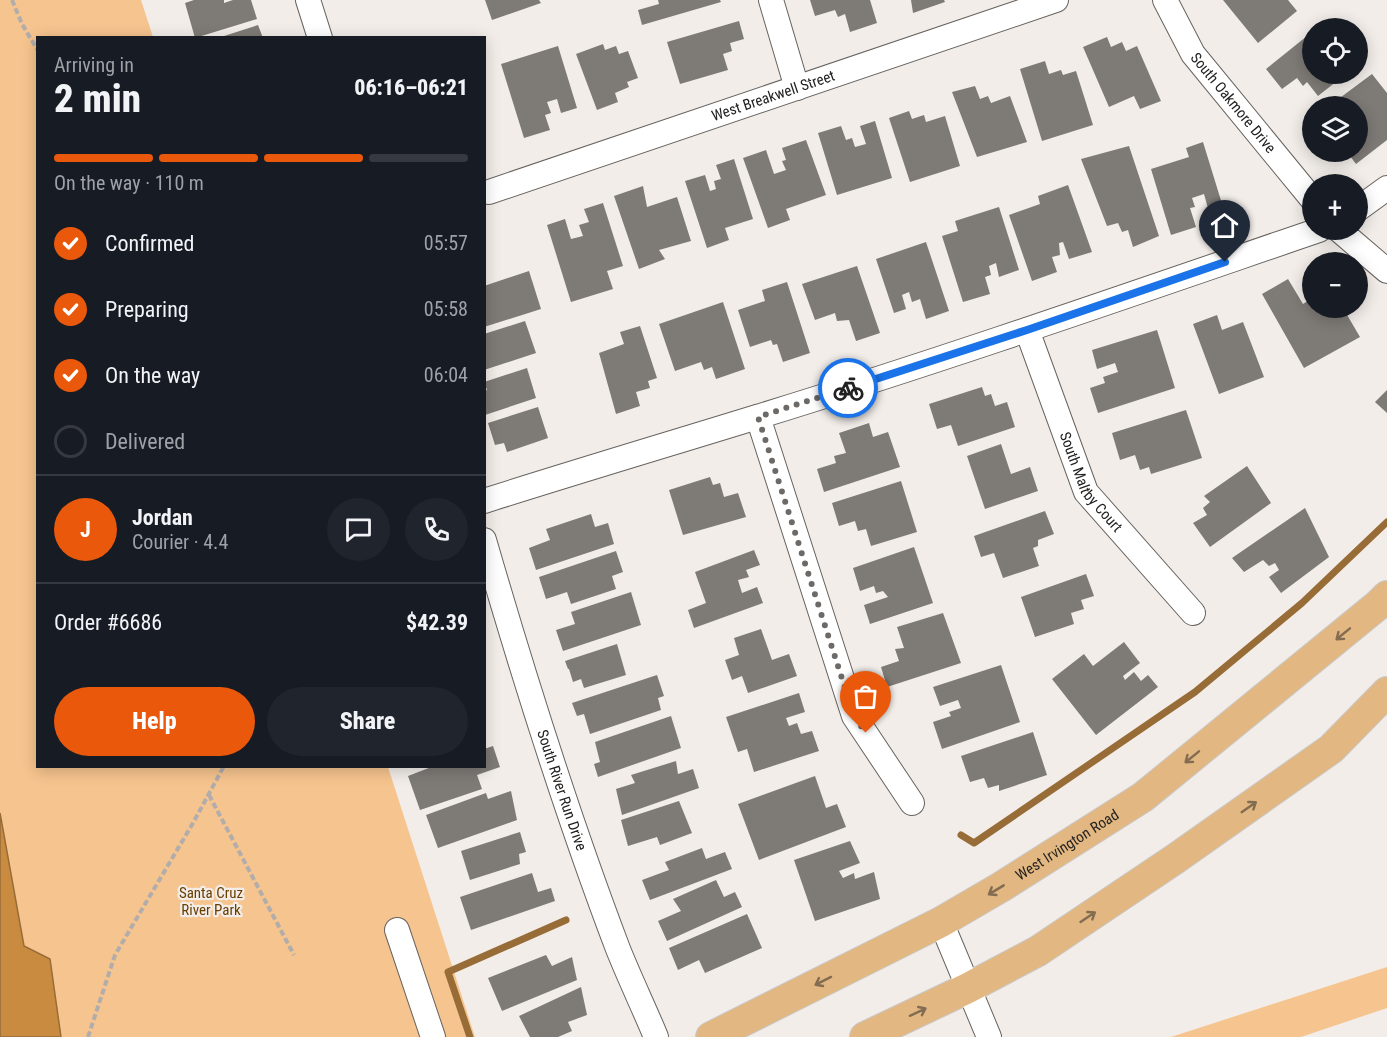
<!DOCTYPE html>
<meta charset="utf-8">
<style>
body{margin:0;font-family:"Roboto Condensed",sans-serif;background:#20242c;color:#f1f3f6;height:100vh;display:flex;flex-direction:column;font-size:22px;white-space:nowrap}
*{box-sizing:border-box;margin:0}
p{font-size:20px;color:#9ea1a6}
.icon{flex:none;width:33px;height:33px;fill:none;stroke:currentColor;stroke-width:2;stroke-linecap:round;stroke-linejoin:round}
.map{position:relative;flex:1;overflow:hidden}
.panel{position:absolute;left:36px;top:36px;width:450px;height:732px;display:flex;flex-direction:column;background:#171b24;border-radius:0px;box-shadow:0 3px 15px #0003}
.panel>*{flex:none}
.tools{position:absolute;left:1302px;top:18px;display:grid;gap:12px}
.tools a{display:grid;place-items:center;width:66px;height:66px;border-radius:50%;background:#171b24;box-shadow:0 3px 15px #0003;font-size:30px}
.pin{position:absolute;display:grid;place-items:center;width:51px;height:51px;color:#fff;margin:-62px -26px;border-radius:50% 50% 50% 0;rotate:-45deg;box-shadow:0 0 6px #0007}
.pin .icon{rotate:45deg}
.courier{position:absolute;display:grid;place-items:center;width:60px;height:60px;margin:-30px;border:4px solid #1a73e8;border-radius:50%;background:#fff;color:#222;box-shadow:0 2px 8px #0007}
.summary em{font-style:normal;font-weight:800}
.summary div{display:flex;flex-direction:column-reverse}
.summary{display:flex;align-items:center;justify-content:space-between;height:102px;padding:0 18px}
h1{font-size:39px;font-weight:800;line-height:45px}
.bar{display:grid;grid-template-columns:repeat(4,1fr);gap:9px 6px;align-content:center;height:72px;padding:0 18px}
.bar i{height:8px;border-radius:4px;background:#363941}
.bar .active{background:#ea580c}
.bar p{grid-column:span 4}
.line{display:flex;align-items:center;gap:15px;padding:0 18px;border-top:2px solid #363941}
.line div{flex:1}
.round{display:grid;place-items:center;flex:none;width:63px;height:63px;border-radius:32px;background:#20242c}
ol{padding:0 18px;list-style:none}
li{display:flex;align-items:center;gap:18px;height:66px}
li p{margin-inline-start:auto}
li .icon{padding:6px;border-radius:50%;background:#ea580c;color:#fff;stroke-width:4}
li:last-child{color:#9ea1a6}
li i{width:33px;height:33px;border:3px solid #363941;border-radius:50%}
.cta{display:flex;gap:12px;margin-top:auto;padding:12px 18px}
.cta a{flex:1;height:69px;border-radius:36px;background:#ea580c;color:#fff;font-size:24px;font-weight:800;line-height:69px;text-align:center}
.cta a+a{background:#20242c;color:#f1f3f6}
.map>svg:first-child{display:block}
.green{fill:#f6c48e}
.water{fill:#c98b40;stroke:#986c37;stroke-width:1.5}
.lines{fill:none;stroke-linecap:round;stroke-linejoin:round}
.stream{stroke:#986c37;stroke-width:7}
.building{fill:#7e7a76}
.minor-casing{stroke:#67635f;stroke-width:26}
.major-casing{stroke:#cacaca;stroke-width:32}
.path{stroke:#b2adaa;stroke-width:4;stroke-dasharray:6 3;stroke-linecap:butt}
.minor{stroke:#fff;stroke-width:24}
.major{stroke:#e2b781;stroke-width:30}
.oneway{stroke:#836c51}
.done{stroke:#6c6967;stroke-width:6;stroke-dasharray:0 10.8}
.route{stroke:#1a73e8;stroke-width:8}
.labels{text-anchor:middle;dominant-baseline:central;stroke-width:4.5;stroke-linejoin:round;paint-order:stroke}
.street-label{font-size:15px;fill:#242221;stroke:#f2ede9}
.park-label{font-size:15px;fill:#683e00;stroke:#f2ede9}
</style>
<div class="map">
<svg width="1387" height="1037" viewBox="0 0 1387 1037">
<rect width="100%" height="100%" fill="#f2ede9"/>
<g class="green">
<path d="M0 0H141L153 37 38 38V766L388 767 475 1037H0Z"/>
<path d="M1387 967V1008L1301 1037H1171Z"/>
</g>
<path class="water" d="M0 813 24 946 50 959 61 1037H0Z"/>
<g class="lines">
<g class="stream">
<path d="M961 835 974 843 1195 692 1302 603 1387 522"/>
<path d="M470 1037 448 972 566 920"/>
</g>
</g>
<g class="building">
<path d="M194 0H224V3L233 0H251L257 19 195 38 185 3Z"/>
<path d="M485 0H539L541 3 492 20Z"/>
<path d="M658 0H720L721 2 642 25 638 10 659 4Z"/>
<path d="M810 0H870L877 23 850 32 845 14 838 17 835 10 815 16Z"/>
<path d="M911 0H944L945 2 913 13Z"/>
<path d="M1223 0H1288L1297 11 1258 43Z"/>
<path d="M739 21 744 39 730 43 732 51 723 54 728 70 680 84 667 42Z"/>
<path d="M258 25 263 38H221V37Z"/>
<path d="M1312 32V74H1346L1318 96 1307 82 1303 86 1297 78 1282 89 1266 69Z"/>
<path d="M1107 37 1111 47 1122 42 1126 51 1137 46 1161 101 1140 109 1134 96 1109 107 1083 47Z"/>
<path d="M603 44 605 50 616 46 619 54 628 51 638 78 627 82 629 87 615 93 618 102 597 110 576 54Z"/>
<path d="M558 46 577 108 561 113 557 99 547 102 551 113 545 115 550 130 524 138 501 64Z"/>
<path d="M1045 61 1049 74 1061 70 1063 75 1076 71 1093 125 1042 141 1020 69Z"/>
<path d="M1372 74 1387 93V140L1356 164 1347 152H1358V142L1361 139 1358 135V106H1329Z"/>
<path d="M975 86 980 99 988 96 991 103 1010 96 1027 142 977 157 952 92Z"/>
<path d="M909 111 912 119 924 115 926 122 945 116 960 166 910 182 889 118Z"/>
<path d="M875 121 892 178 837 195 818 133 841 126 846 140 852 138 855 147 866 144 860 126Z"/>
<path d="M806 140 826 195 786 209 790 220 768 228 743 158 766 150 774 174 786 170 782 161 786 160 782 148Z"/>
<path d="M1203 142 1223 207 1209 212 1204 194 1192 198 1195 207 1190 208 1196 227 1171 235 1151 169 1189 157 1186 148Z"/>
<path d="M1129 146 1159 236 1133 247 1128 230 1122 232 1118 223 1107 226 1081 159Z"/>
<path d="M734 159 753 219 725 228 729 240 707 248 685 181 705 175 710 191 716 189 714 181 721 179 716 165Z"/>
<path d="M1068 185 1092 252 1069 259 1063 242 1059 243 1060 255 1052 257 1057 272 1032 281 1009 215 1040 204 1038 196Z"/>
<path d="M643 186 647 207 677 197 691 241 659 250 665 259 639 269 614 196Z"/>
<path d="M603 203 623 266 607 271 613 289 571 302 547 225 565 219 571 239 583 236 579 225 589 222 584 209Z"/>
<path d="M999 207 1019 270 999 277 996 263 989 266 991 275 985 277 990 294 963 302 942 236 958 231 955 221Z"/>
<path d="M926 242 949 311 926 319 920 299 912 302 909 292 902 295 906 309 894 313 876 259Z"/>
<path d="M857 266 880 333 856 341 849 320 837 321 835 313 815 320 802 284Z"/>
<path d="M529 271 541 309 484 327V286Z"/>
<path d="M1288 279 1303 304 1312 298V308H1343L1360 337 1304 368 1262 294Z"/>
<path d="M787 282 810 353 783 362 777 344 773 345 771 340 750 347 738 310 765 301 762 290Z"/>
<path d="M723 302 745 369 716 379 712 367 704 370 701 362 675 371 659 324Z"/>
<path d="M1217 315 1222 330 1243 322 1264 377 1219 394 1193 324Z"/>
<path d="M525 321 536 353 484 370V334Z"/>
<path d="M640 326 657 378 648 381 650 388 636 392 640 406 616 414 599 353 624 344 620 332Z"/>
<path d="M1157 330 1175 388 1098 413 1090 388 1105 383 1103 377 1118 372 1115 363 1097 369 1092 350Z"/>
<path d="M527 368 536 398 485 415 484 391 487 390 484 382Z"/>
<path d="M982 387 985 396 991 394 995 406 1007 402 1015 427 958 446 951 425 937 429 929 404Z"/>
<path d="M1387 390V413L1375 402Z"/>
<path d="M538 407 548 438 507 452 504 443 495 445 488 423Z"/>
<path d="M1186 410 1202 458 1151 474 1149 467 1140 470 1135 455 1120 460 1112 433Z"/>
<path d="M869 423 873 437 888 432 900 467 824 492 817 469 836 463 834 456 846 453 839 433Z"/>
<path d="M1001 444 1011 474 1030 467 1038 491 985 509 967 456Z"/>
<path d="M1247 466 1271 503 1210 547 1193 523 1207 515 1203 508 1210 502 1204 496Z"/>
<path d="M710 477 713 485 720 483 724 497 738 493 746 517 683 535 669 490Z"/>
<path d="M901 481 917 532 871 546 866 529 858 531 855 521 839 526 832 503Z"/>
<path d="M1305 508 1329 557 1281 593 1269 577 1279 570 1275 563 1269 566 1263 560 1244 572 1232 558Z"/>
<path d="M1045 511 1054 534 1038 540V546L1033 548 1039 566 1003 578 994 553 981 557 974 536Z"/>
<path d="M591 514 595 527 608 523 614 544 536 570 529 548 550 540 546 529Z"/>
<path d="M914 547 933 603 870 624 864 605 888 597 883 591 876 593 874 586 860 591 853 568Z"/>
<path d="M754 550 760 565 746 570 749 577 738 580 742 593 757 587 763 603 694 628 688 610 706 603 695 572Z"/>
<path d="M616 551 623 572 612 576 616 589 571 604 567 592 546 599 539 577Z"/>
<path d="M1086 574 1094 596 1081 600 1084 609 1071 613 1074 624 1035 637 1021 597Z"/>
<path d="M631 592 641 625 563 651 556 630 575 624 571 612Z"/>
<path d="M943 613 961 663 887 687 881 667 899 661 895 649 904 648 897 627Z"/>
<path d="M761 629 772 660 789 654 797 676 748 693 742 676 732 680 725 660 739 655 734 638Z"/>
<path d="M1124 642 1140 663 1123 676 1125 680 1134 672 1141 681 1148 675 1158 687 1096 735 1052 679 1084 654 1093 666Z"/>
<path d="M617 644 626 675 584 688 581 679 573 682 569 669H568L565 661Z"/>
<path d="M1001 665 1020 722 942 749 933 722 951 716 949 712 961 708 958 700 940 706 933 687Z"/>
<path d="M657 675 664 696 658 698 661 710 590 734 584 714 577 716 572 703Z"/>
<path d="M799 693 805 712 786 718 789 726 797 723 801 734 812 731 819 751 754 772 747 749 738 752 726 717Z"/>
<path d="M671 716 681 748 598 777 594 764 600 762 595 742Z"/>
<path d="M1033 732 1047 775 999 791V785L988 788 984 778 970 782 961 756Z"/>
<path d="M493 746 500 767 477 775 482 789 420 810 408 776 434 766H484V749Z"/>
<path d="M676 761 678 774 693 769 699 788 622 815 616 789 635 783 631 775Z"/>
<path d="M815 776 826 808 837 804 846 827 759 860 738 804Z"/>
<path d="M511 791 517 820 438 848 426 815 486 793 488 799Z"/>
<path d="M679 801 692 833 660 845 657 837 628 846 621 820Z"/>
<path d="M520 832 526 852 519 854 520 864 470 880 461 851Z"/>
<path d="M850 841 860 863 839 871 843 878 854 873 855 879 874 872 880 899 815 921 794 860Z"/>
<path d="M702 848 706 859 725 852 732 869 650 900 642 880 669 870 665 862Z"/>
<path d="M532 873 538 892 551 888 555 901 471 930 460 897Z"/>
<path d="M716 880 724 897 735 892 742 907 667 941 658 921 681 911 673 899Z"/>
<path d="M747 914 762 948 705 973 699 960 678 970 669 948Z"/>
<path d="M546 955 552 966 572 957 577 980 502 1011 488 978Z"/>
<path d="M581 987 587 1015 568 1022 572 1031 558 1037H530L519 1016Z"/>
</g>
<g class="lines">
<defs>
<g id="minor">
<path d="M308 0 320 38"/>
<path d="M771 0 797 88"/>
<path id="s1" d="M1165 0 1193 54 1312 199"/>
<path id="s2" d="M489 192 1056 0"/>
<path d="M1358 209 1387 188"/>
<path d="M1339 230 1387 271"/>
<path id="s3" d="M1027 330 1086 492 1193 613"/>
<path d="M758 417 854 716 912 803"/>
<path d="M484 501C575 472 666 445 757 417 946 359 1132 294 1319 230"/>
<path id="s4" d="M484 540C524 678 567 815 618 949 630 979 644 1008 656 1037"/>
<path d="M941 922 989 1037"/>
<path d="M397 930 433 1037"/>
</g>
<g id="major">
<path id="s5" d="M711 1037 941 922 1001 887 1143 797 1378 605 1387 596"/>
<path d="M865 1037 968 988 1038 951 1175 859 1331 749 1387 692"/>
</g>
</defs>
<use href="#minor" class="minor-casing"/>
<use href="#major" class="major-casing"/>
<g class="path">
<path d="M12 0 22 24 38 51"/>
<path d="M209 795 294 955"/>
<path d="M88 1037 115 955 193 823 224 766"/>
</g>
<use href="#minor" class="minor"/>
<use href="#major" class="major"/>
</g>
<defs><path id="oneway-shaft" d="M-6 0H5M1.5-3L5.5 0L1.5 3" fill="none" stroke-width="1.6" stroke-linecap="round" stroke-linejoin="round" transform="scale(1.5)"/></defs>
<g class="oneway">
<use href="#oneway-shaft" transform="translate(1343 634) rotate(141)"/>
<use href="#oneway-shaft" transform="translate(1192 757) rotate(141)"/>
<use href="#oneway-shaft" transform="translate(1249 807) rotate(-35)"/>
<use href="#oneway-shaft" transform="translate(996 890) rotate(149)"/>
<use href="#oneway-shaft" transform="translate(1088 917) rotate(-34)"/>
<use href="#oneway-shaft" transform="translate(823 981) rotate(153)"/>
<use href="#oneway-shaft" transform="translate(918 1012) rotate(-25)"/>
</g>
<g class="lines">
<path class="done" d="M848 388 758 417 854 716 866 733"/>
<path class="route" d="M848 388 1027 330 1225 262"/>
</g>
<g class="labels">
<g class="street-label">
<text stroke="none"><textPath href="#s2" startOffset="300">West Breakwell Street</textPath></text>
<text stroke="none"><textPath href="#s1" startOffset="124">South Oakmore Drive</textPath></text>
<text stroke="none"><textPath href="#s3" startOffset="166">South Maltby Court</textPath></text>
<text stroke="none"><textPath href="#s4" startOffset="262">South River Run Drive</textPath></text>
<text stroke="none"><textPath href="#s5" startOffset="405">West Irvington Road</textPath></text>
</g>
<g class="park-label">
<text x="211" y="893">Santa Cruz<tspan x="211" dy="17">River Park</tspan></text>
</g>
</g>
</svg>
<div class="tools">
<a><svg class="icon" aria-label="locate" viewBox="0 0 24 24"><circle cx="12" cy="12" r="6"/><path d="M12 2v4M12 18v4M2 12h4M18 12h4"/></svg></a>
<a><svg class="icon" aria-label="layers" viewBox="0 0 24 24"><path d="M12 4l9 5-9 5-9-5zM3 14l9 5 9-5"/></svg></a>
<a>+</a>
<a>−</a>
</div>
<div class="pin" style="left:866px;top:733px;background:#ea580c"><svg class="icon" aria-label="bag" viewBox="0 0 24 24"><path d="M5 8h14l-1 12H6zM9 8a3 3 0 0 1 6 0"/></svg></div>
<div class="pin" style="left:1225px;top:262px;background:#1f2937"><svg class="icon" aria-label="home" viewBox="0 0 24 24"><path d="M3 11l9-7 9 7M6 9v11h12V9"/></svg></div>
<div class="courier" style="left:848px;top:388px"><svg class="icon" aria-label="bike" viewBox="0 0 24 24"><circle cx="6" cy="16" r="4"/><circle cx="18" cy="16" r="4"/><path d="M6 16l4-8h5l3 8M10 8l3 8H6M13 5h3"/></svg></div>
<section class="panel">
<div class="summary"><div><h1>2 min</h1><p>Arriving in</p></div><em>06:16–06:21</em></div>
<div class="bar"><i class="active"></i><i class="active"></i><i class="active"></i><i></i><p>On the way · 110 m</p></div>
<ol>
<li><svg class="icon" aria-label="check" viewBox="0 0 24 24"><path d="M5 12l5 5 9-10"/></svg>Confirmed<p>05:57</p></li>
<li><svg class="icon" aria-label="check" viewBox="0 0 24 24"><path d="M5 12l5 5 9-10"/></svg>Preparing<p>05:58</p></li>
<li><svg class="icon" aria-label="check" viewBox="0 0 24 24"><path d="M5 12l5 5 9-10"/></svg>On the way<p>06:04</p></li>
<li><i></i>Delivered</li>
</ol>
<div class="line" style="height:108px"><b class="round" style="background:#ea580c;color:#fff">J</b><div><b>Jordan</b><p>Courier · 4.4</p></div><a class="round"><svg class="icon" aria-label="chat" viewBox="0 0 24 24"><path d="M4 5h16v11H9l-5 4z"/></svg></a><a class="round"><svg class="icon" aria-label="phone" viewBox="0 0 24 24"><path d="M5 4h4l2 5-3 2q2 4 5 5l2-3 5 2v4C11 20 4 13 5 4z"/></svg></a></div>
<div class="line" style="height:78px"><div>Order #6686</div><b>$42.39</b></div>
<div class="cta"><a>Help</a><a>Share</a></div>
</section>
</div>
